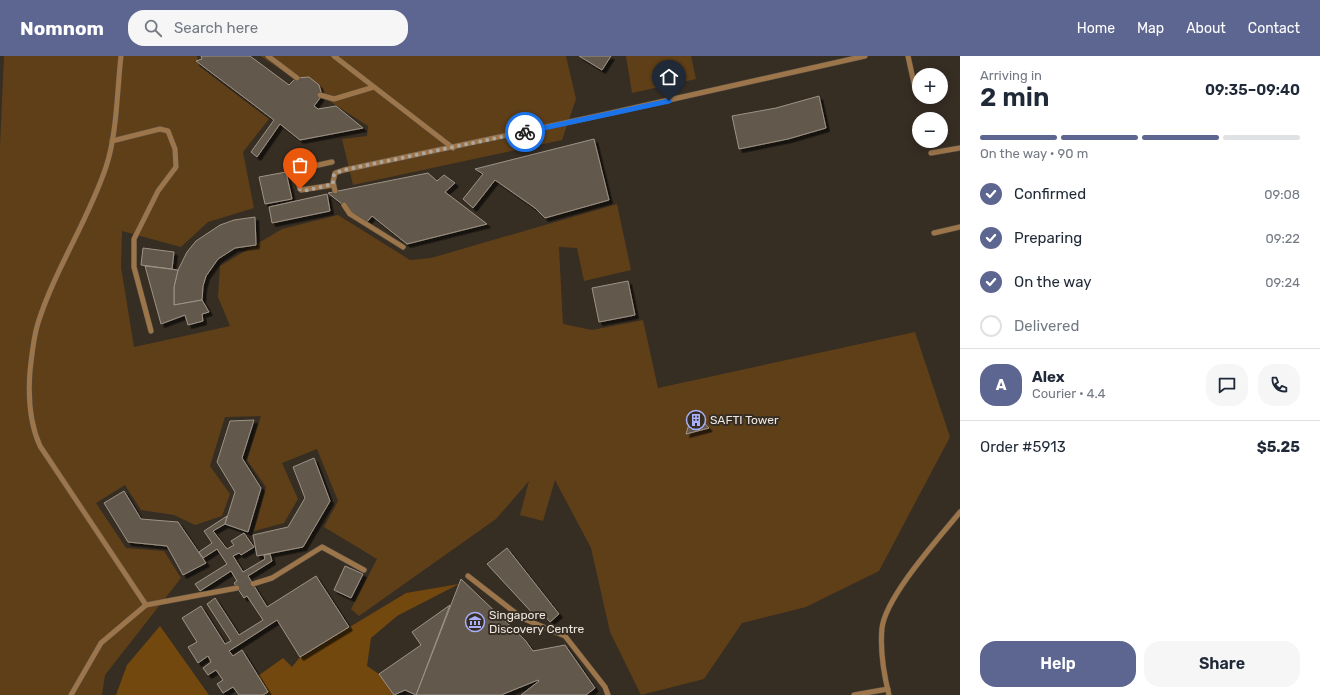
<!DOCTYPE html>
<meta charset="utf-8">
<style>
body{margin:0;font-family:Rubik,sans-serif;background:#f6f6f7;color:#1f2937;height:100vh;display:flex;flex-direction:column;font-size:15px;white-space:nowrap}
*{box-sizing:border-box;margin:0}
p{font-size:13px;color:#747a83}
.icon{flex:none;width:22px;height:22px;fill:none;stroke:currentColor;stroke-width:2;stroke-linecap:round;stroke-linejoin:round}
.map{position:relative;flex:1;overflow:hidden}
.panel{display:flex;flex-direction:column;background:#fff;width:360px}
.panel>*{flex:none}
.fabs{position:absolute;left:912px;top:12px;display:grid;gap:8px}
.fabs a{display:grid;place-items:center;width:36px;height:36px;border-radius:50%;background:#fff;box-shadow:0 2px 10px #0003;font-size:20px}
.pin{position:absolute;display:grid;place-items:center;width:34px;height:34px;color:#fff;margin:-41px -17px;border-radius:50% 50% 50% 0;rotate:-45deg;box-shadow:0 0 4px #0007}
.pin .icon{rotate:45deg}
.courier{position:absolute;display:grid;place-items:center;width:40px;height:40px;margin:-20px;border:3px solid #1a73e8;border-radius:50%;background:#fff;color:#222;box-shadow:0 1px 5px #0007}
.overview em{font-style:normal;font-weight:600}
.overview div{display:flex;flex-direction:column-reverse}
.overview{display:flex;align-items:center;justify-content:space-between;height:68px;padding:0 20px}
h1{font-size:26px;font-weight:600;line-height:30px}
.bar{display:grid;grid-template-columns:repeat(4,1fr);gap:6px 4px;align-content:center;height:48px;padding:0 20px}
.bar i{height:5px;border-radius:3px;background:#e0e1e3}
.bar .current{background:#5d6690}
.bar p{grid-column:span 4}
.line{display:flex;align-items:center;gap:10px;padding:0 20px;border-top:1px solid #e0e1e3}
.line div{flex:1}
.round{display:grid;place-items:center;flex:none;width:42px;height:42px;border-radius:16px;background:#f6f6f7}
ol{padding:0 20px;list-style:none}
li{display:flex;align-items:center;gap:12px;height:44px}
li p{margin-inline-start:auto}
li .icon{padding:4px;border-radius:50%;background:#5d6690;color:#fff;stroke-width:4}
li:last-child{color:#747a83}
li i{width:22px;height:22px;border:2px solid #e0e1e3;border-radius:50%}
.primary-button{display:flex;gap:8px;margin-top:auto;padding:8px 20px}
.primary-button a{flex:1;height:46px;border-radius:16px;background:#5d6690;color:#fff;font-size:16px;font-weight:600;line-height:46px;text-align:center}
.primary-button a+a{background:#f6f6f7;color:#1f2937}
header{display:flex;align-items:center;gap:24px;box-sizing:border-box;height:56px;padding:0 20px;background:#5d6690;color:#fff}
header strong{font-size:19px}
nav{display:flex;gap:22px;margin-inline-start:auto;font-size:14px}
.search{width:280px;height:36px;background:#f6f6f7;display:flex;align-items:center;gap:10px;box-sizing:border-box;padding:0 14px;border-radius:16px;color:#747a83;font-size:15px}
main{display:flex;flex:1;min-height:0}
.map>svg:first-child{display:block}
.green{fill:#5f3f18}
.water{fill:#72480e}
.building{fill:#62584c;stroke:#9e9386;filter:url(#shadow)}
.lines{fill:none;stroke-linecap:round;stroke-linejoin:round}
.lane-casing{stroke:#534b41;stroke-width:6}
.lane{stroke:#9c754a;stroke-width:5}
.done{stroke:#aea79e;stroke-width:4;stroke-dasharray:0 7.2}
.route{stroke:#1a73e8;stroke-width:5}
.labels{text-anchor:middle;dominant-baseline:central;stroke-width:4;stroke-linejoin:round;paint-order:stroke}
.poi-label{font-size:12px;fill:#eee8e1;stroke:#362d23;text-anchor:start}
</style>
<header>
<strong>Nomnom</strong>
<div class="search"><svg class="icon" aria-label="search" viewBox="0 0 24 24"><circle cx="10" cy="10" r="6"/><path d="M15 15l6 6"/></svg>Search here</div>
<nav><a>Home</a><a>Map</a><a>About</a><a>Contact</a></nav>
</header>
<main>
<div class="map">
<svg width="960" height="639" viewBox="0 0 960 639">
<defs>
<filter id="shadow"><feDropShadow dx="3.5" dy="3.5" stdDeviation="0" flood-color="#0009"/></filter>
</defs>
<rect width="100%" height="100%" fill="#362d23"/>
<g class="green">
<path d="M4 0H197L199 10 269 63 243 96 254 152 208 166 181 191 122 175 121 211 134 291 230 270 218 241 220 210 282 173 338 159 410 204 431 202 617 148 631 214 584 225 577 192 559 191 563 268 592 274 643 264 658 332 915 276 950 381 879 515 806 551 742 567 704 623 641 639 610 576 591 492 555 424 543 465 520 459 529 425 496 463 359 560 351 553 377 503 324 471 338 445 317 393 282 407 298 443 284 467 254 475 266 431 247 404 261 360 225 361 210 410 230 438 222 460 195 469 174 459 141 454 125 429 96 447 126 492 164 495 181 522 105 619 102 639H0V90Z"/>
<path d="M260 0H566L576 43 562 84 353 129 342 83 367 80 368 70Z"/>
<path d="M626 0H691L696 23 632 37Z"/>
</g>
<g class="water">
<path d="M459 528 397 560 371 582 367 610 379 618 394 639H263L268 636 258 620 283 602 292 611 300 601 406 537Z"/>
<path d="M160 570 209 639H116L127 609Z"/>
</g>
<g class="building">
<path d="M201 0H250L289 29 296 22 309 21 319 29 321 36 320 42 314 50 318 53 336 50 363 72 300 84 280 68 257 101 251 96 274 64 196 5 202 3Z"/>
<path d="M579 0H611L602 14Z"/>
<path d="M819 40 826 72 788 83 739 93 732 60 776 52Z"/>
<path d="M594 83 609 144 545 162 535 152 495 124 473 152 463 143 483 118 475 113Z"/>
<path d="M286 116 292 143 265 148 259 121Z"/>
<path d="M428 117 437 125 444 119 455 127 445 136 487 168 407 188 372 160 366 167 328 137Z"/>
<path d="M327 138 330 155 272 167 269 151Z"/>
<path d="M255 161 256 189 235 192 218 203 206 220 203 230 202 244 174 249V231L178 214 187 196 196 185 220 169 234 164Z"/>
<path d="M143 192 174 196 172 213 141 209Z"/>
<path d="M145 210 178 214 174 231V249L202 244 209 256 202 258 203 265 188 269 185 259 161 268Z"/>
<path d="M628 225 635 259 599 266 592 232Z"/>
<path d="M693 355 709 372 686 378Z"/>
<path d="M254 364 242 402 261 432 248 476 225 468 235 436 217 406 230 365Z"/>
<path d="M314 402 330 445 303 491 257 500 253 479 288 471 305 442 293 411Z"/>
<path d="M124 435 141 463 178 466 206 507 183 519 167 490 128 486 104 447Z"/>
<path d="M227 460 225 468 213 475 227 493 234 489 231 485 244 477 254 491 241 499 239 497 233 500 243 516 265 503 264 499 270 498 272 505 248 520 267 551 316 520 349 571 300 601 277 564 229 595 233 600 242 594 268 636 263 639H239L233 631 223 637 217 628 223 624 216 614 208 619 203 612 211 606 208 600 198 607 188 591 197 586 182 562 201 550 225 588 231 585 207 548 215 542 239 579 263 564 247 540 244 542 234 527 237 525 231 515 200 535 195 528 227 508 217 493 203 502 199 496 212 487 204 475Z"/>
<path d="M507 492 559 558 550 566 541 556 536 561 487 508Z"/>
<path d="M345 510 363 518 351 542 334 534Z"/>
<path d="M461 523 525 584 533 595 565 589 595 632 586 639H521L539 625 538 624 501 639H416Z"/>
<path d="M450 549 416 639 405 634 394 639 379 618 421 589 412 576Z"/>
</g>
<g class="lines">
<defs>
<g id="lane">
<path d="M121 0C117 35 117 78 106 111 88 165 55 213 38 267 33 283 32 299 30 315 28 341 29 366 40 390L146 549"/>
<path d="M268 0 297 22"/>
<path d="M334 0 453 92"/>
<path d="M908 0 915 32 919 37"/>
<path d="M320 39 334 43 374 31"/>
<path d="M112 85 160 73 168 75 175 93 176 111 158 135 134 183V211L151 275"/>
<path d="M931 97 960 92"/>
<path d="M332 106 300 113 296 118 300 133 301 134 333 129"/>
<path d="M335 135 333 126 335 117 344 114 611 57 865 0"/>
<path d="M344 149 350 158 403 191"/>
<path d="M934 177 960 171"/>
<path d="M468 520 522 562 565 580 605 631 608 639"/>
<path d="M253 528 272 522 322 491 364 514"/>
<path d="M71 639 101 587 146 549 237 532"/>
<path d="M854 639 888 633"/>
<path d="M889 639C884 619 880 593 882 572 886 540 939 482 960 456"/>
</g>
</defs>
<use href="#lane" class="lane-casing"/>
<use href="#lane" class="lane"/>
</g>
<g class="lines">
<path class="done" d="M300 133 304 135 333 128V121L335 117 344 114 525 76"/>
<path class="route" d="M525 76 669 45"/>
</g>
<defs>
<symbol id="building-ring" viewBox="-11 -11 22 22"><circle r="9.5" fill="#362d23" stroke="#a8b0fc" stroke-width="1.5"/><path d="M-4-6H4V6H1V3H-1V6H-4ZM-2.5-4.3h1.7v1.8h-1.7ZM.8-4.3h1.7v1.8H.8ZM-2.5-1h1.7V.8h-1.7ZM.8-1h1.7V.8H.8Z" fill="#a8b0fc"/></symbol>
<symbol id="museum-ring" viewBox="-11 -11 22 22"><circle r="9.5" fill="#362d23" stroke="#a8b0fc" stroke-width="1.5"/><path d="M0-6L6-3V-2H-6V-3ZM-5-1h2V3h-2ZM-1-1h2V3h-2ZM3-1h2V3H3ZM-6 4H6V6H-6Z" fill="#a8b0fc"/></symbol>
</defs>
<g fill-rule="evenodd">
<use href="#building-ring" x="685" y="353" width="22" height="22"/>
<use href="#museum-ring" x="464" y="555" width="22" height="22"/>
</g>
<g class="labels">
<g class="poi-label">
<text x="710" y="364">SAFTI Tower</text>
<text x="489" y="559">Singapore<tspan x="489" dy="14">Discovery Centre</tspan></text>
</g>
</g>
</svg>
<div class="fabs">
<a>+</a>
<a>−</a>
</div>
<div class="pin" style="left:300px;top:133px;background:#ea580c"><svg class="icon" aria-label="bag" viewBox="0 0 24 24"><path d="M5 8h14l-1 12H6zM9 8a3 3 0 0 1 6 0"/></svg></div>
<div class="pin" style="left:669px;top:45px;background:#1f2937"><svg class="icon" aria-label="home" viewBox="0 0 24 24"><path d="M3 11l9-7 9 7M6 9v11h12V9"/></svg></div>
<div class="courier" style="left:525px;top:76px"><svg class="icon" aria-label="bike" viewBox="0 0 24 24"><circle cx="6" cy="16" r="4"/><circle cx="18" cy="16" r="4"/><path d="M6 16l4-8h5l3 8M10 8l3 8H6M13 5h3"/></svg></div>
</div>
<section class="panel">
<div class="overview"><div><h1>2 min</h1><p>Arriving in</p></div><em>09:35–09:40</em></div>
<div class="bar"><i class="current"></i><i class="current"></i><i class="current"></i><i></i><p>On the way · 90 m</p></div>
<ol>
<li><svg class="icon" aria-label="check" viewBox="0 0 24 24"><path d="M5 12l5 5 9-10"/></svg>Confirmed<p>09:08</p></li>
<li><svg class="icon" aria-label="check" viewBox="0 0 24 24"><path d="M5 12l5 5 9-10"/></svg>Preparing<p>09:22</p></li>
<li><svg class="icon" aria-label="check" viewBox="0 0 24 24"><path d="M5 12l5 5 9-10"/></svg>On the way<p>09:24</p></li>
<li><i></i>Delivered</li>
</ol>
<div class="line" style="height:72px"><b class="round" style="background:#5d6690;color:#fff">A</b><div><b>Alex</b><p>Courier · 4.4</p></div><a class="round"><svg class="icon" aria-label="chat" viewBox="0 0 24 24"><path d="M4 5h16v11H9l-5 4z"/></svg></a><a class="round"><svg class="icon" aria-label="phone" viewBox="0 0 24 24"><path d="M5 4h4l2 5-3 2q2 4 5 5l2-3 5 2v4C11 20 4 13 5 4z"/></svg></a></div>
<div class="line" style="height:52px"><div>Order #5913</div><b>$5.25</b></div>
<div class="primary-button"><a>Help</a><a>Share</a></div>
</section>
</main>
